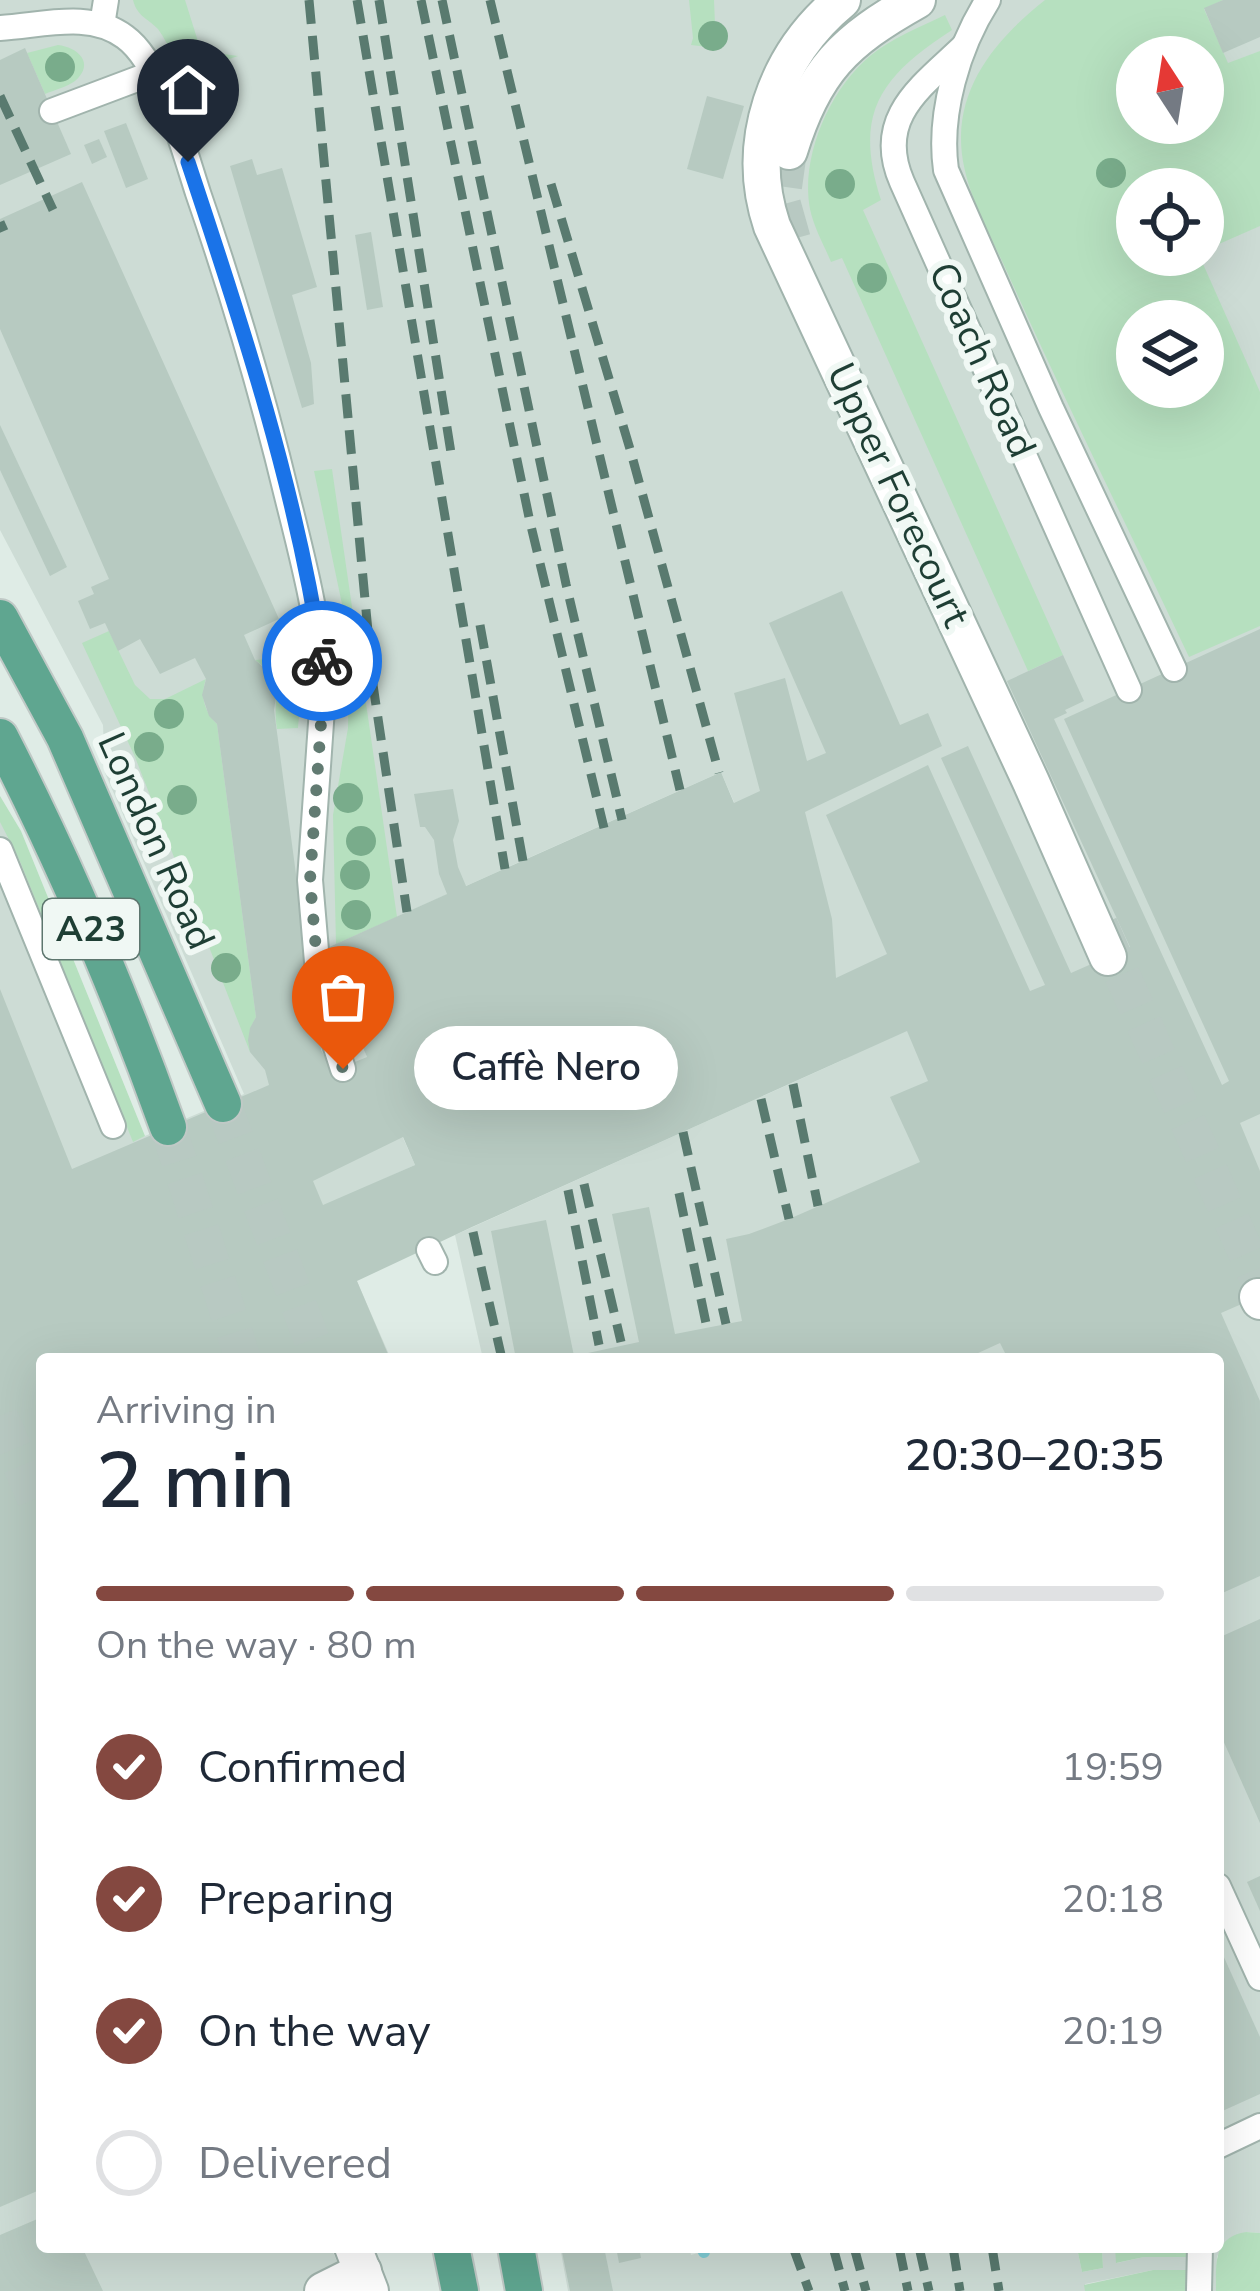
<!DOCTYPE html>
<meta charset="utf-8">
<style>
body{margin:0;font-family:"Nunito Sans",sans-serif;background:#f2f2f3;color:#1f2937;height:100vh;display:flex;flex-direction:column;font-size:45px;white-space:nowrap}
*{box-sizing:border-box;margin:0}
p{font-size:39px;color:#747a83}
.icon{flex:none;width:66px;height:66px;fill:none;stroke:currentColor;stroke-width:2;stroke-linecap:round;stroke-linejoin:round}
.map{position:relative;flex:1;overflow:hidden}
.sheet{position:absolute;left:36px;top:1353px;width:1188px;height:900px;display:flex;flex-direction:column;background:#fff;border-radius:12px;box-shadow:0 12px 48px #0002}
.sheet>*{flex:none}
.needle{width:78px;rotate:348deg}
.buttons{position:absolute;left:1116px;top:36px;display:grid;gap:24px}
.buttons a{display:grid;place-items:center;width:108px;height:108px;border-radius:50%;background:#fff;box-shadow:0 12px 48px #0002;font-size:60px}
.pin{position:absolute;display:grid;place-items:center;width:102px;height:102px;color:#fff;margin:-123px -51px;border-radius:50% 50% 50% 0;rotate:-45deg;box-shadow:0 0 12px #0007}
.pin .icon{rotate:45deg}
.courier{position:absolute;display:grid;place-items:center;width:120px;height:120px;margin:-60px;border:9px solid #1a73e8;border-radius:50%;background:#fff;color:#222;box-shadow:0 3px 15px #0007}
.bubble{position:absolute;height:84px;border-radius:42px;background:#fff;box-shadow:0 12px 48px #0002;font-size:39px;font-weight:600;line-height:84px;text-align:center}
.headline em{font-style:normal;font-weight:600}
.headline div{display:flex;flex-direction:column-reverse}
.headline{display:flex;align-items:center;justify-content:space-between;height:204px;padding:0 60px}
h1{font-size:78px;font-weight:600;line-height:90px}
.bar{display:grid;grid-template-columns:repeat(4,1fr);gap:18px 12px;align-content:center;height:144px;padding:0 60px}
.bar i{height:15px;border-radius:9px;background:#e0e1e3}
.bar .active{background:#844840}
.bar p{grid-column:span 4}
ol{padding:0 60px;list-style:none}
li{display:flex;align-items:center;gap:36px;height:132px}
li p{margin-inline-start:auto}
li .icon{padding:12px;border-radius:50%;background:#844840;color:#fff;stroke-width:4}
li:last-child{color:#747a83}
li i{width:66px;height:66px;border:6px solid #e0e1e3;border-radius:50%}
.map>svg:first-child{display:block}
.built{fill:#cddcd5;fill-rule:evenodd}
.green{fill:#b6e0bf;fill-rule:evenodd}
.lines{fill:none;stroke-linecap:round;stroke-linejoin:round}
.stream{stroke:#81ced7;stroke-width:12}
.building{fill:#b7cac1;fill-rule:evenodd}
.minor-tunnel{stroke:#b8c9c2;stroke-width:36;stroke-dasharray:36 18;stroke-linecap:butt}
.primary-tunnel{stroke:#b8c9c2;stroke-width:36;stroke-dasharray:36 18;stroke-linecap:butt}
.service-casing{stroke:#a1b4ad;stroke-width:28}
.minor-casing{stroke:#a1b4ad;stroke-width:40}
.primary-casing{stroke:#c0c9c6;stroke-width:40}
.service{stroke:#fff;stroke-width:24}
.minor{stroke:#fff;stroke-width:36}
.primary{stroke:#5fa690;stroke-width:36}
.rail{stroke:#597a6f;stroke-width:9;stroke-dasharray:24 12;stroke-linecap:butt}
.tree{fill:#79ac8b}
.done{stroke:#627b72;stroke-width:12;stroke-dasharray:0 21.6}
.route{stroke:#1a73e8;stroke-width:15}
.labels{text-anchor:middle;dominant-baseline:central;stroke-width:12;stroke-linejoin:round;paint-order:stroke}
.shield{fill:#f0f8f4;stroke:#5d766e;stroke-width:3}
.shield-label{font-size:36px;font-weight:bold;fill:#1e3e34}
.street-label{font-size:39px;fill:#1e3e34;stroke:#f0f8f4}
</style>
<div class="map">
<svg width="1260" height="2291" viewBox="0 0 1260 2291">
<rect width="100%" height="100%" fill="#dfece6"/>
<path class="built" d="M0 0H1260V2233L1246 2232 1217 2256 1216 2291H1186V2270H1153L1085 2284V2291H568L560 2247H689L691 2255 718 2247H1074L1077 2248 1082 2272 1103 2268 1102 2247H1115L1117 2263 1144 2257H1187L1188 2247H1218V1359H483L455 1235 845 1059 721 772 320 951 415 1165 324 1206 391 1359H42V2247H331L349 2291H0V799L133 1141 244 1094 105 773 103 725 0 530ZM1137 57H1203V123H1137ZM1137 189H1203V255H1137ZM1137 321H1203V387H1137Z"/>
<g class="green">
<path d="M133 0H185L201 51 238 56C216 63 192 76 174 55 168 47 164 37 158 29 147 18 137 16 133 0Z"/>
<path d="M689 0H714L716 48 691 45 693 38Z"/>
<path d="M1045 0H1223L1204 9 1228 63 1260 51V226L1203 251V189H1137V255H1199L1260 392V626L1189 657C1129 530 1066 403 1008 274 989 231 960 184 961 136 962 78 1002 34 1045 0ZM1137 57H1203V123H1137ZM1137 321H1203V387H1137Z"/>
<path d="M945 15 952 30C880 77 853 113 881 200L863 210 1063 655 1028 671 842 258 831 262C824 245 814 228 810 209 800 157 830 89 870 56 892 38 920 27 945 15Z"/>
<path d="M58 45C77 47 96 63 75 81 67 87 54 90 45 94L27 53Z"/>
<path d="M332 469 397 917 336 944 333 815 348 728 349 664 342 604 314 471Z"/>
<path d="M109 631 135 685 150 699H165L206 679C200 696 204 711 217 724L256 1017 250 1029V1052L135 757 82 643Z"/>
<path d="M281 658 294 659C306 678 300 706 298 728L277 729C272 699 286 681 255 660Z"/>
<path d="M0 796 21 831 145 1136 133 1142 19 859 0 822Z"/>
<path d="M1246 2232 1260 2233V2291H1216C1216 2264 1213 2237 1246 2232Z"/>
<path d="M1074 2247H1102L1103 2268 1082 2272 1077 2248Z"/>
<path d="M1115 2247H1188V2257H1144L1116 2263Z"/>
<path d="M1153 2270H1187L1186 2291H1085L1084 2285Z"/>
</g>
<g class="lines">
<path class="stream" d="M702 2247 704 2252"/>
</g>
<g class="building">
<path d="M1223 0H1260V37L1223 53 1204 8Z"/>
<path d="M25 48 71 154 0 185V60Z"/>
<path d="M707 96 744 106 723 179 687 169Z"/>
<path d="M126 123 148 179 126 188 104 131Z"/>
<path d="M99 139 107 157 92 164 84 145Z"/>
<path d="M252 159 257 175 282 168 317 287 292 295 311 363 314 404 302 408 230 166Z"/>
<path d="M82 182 279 619 244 635 255 660 271 674 277 690 274 710 315 1016 323 1041 321 1050 333 1071 367 1057 320 951 447 894 439 874 434 840 425 827H420L414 794 453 789 459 821 453 840 458 867 466 886 719 773 721 772 734 803 760 791 734 693 785 678 807 761 826 753 769 623 842 591 900 725 928 713 942 746 805 812 832 919 836 978 887 954 826 815 928 765 1030 991 1045 985 941 758 968 746 1071 973 1130 947 1007 681 1063 655 1084 701 1065 710 1067 713 1054 719 1222 1085 1229 1081 1064 719 1260 629V1114L1240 1123 1260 1171V1296L1221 1313 1260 1401V1576L1218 1595V1359H1008L1000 1343 965 1359H516L491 1231 546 1220 574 1356 639 1342 612 1214 649 1207 675 1334 742 1321 726 1239 749 1234 789 1219 920 1162 890 1097 928 1081 907 1031 472 1227 357 1281 390 1359H42V2189L0 2207V989L72 1169 269 1085 265 1070 250 1052 248 1040 250 1028 256 1017 217 724 209 716 202 695 206 679 195 658 160 674 140 639 118 651 105 623 90 629 78 601 94 594 91 587 109 579 0 329V219ZM403 1137 415 1165 323 1205 313 1181Z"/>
<path d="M371 232 383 307 367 310 355 235Z"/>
<path d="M0 425 67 567 50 576 0 470Z"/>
<path d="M1260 1619V1823L1218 1729V1638Z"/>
<path d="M1260 1876V1911L1247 1882Z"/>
<path d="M1218 1944 1260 2037V2094L1218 2113Z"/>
<path d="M42 2217V2247H82L103 2291H0V2235Z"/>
<path d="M561 2247H604L613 2291H570Z"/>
<path d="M616 2247H639L641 2258 619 2263Z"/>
</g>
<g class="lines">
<g class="minor-tunnel">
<path d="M789 151 782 201 793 240"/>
<path d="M1100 925 1260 1284"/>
<path d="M0 1416 42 1515"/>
</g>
<g class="primary-tunnel">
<path d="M223 1104 319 1359"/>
<path d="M168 1127 243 1359"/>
</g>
<defs>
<g id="service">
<path d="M988 0C958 47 938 114 946 170L1051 408 1174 669"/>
<path d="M102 25 106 0"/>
<path d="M0 28C41 26 89 10 125 37 161 63 184 150 198 193 233 294 263 396 288 500 303 559 318 620 324 680L310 880 320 997 343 1069"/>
<path d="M963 47C921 87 874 118 902 182L1129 690"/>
<path d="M52 111 153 73"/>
<path d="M0 850 113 1126"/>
<path d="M429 1250 435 1262"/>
<path d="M1218 1886 1260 1978"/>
<path d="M1218 2146 1260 2126"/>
<path d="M1199 2291 1200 2247"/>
</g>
<g id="minor">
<path d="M842 0C775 55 744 143 772 226L1031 782 1108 957"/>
<path d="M789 151C814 70 844 41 917 0"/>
<path d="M1258 1297 1260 1301"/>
<path d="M353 2247 370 2291"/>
<path d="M323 2291 363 2271"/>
</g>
<g id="primary">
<path d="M0 618 65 738 223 1104"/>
<path d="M0 737C65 863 120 993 168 1127"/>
<path d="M451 2247 460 2291"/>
<path d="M516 2247 524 2291"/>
</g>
</defs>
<use href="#service" class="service-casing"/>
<use href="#minor" class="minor-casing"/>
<use href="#primary" class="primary-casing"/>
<use href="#service" class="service"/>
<use href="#minor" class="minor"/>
<use href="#primary" class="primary"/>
<g class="rail">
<path d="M309 0 373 685 407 912"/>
<path d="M357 0 505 869"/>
<path d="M379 0 452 459"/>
<path d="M421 0 530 522 604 828"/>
<path d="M442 0 566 584 622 820"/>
<path d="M490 0 680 790"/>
<path d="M0 96 53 210"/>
<path d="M551 184 630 449 719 773"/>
<path d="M0 222 4 231"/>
<path d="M480 625 523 861"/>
<path d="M793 1084 818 1206"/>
<path d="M761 1099 789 1219"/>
<path d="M683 1132 726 1324"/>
<path d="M584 1184 621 1342"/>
<path d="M568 1190 599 1345"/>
<path d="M679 1193 707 1328"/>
<path d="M473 1232 502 1359"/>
<path d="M793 2247 809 2291"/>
<path d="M833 2247 845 2291"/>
<path d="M854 2247 866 2291"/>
<path d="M899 2247 908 2291"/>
<path d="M919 2247 929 2291"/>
<path d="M953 2247 960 2291"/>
<path d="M992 2247 999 2291"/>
</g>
</g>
<g class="tree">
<circle cx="713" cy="36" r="15"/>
<circle cx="60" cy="67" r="15"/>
<circle cx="1111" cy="173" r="15"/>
<circle cx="840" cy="184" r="15"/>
<circle cx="872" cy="278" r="15"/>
<circle cx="169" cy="714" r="15"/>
<circle cx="149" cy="747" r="15"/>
<circle cx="348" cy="798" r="15"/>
<circle cx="182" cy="800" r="15"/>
<circle cx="361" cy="841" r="15"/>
<circle cx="355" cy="875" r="15"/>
<circle cx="356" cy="915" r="15"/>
<circle cx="226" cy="968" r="15"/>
</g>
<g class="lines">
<path class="done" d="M322 661 324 680 310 880 320 997 343 1069"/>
<path class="route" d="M188 162C242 324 297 491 322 661"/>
</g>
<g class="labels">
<rect class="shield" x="43" y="899" width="96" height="60" rx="9"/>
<g class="shield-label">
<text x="91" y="929">A23</text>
</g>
<g class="street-label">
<text transform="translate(982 360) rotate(66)">Coach Road</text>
<text transform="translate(898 495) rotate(65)">Upper Forecourt</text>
<text transform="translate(156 841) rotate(66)">London Road</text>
</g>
</g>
</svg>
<div class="buttons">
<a><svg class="needle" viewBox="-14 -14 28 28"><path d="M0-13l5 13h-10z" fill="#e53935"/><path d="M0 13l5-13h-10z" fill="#747a83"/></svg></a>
<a><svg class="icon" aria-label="locate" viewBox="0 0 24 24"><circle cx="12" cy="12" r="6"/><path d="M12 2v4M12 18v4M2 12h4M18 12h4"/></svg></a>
<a><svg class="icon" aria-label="layers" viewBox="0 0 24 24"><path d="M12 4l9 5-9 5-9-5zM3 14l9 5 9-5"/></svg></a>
</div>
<div class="pin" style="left:343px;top:1069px;background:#ea580c"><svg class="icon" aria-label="bag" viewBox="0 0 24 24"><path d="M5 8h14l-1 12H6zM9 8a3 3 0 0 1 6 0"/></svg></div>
<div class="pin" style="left:188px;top:162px;background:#1f2937"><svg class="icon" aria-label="home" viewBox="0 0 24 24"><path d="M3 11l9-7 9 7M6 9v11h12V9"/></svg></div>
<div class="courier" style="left:322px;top:661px"><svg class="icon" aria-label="bike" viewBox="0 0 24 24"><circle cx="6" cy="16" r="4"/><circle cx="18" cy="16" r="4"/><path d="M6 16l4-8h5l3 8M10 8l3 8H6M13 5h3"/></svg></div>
<div class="bubble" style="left:414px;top:1026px;width:264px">Caffè Nero</div>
<section class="sheet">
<div class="headline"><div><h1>2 min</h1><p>Arriving in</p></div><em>20:30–20:35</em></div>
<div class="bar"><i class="active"></i><i class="active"></i><i class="active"></i><i></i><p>On the way · 80 m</p></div>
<ol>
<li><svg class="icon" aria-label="check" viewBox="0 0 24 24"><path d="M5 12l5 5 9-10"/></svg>Confirmed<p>19:59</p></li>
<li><svg class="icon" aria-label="check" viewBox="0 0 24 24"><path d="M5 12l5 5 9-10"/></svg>Preparing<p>20:18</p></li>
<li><svg class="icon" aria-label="check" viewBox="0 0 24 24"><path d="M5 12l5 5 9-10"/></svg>On the way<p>20:19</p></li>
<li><i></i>Delivered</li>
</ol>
</section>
</div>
